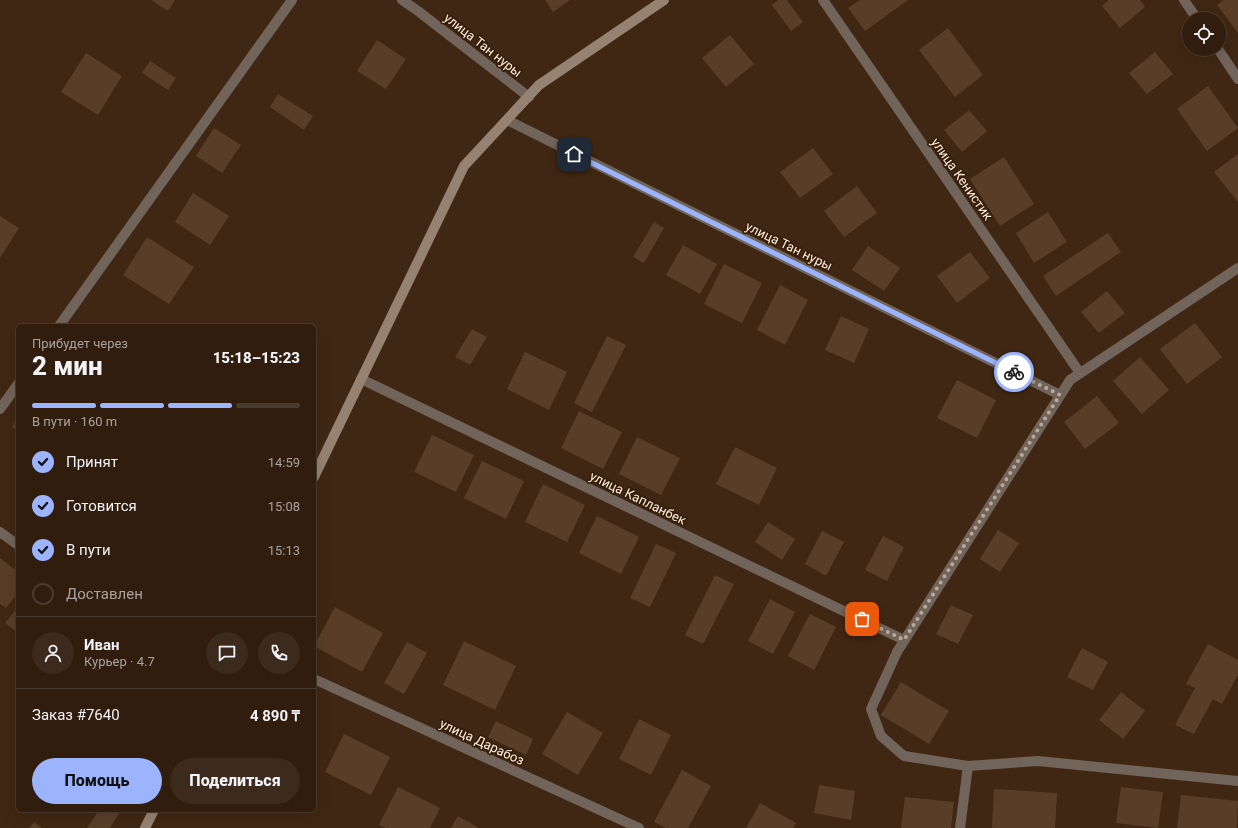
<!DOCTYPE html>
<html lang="ru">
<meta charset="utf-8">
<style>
body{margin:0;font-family:Roboto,sans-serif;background:#3c2a1c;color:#f1f3f6;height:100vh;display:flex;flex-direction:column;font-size:15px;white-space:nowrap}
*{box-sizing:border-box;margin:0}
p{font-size:13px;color:#a8a29e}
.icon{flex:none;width:22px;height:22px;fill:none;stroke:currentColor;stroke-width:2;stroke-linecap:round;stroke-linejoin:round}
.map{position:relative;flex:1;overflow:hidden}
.details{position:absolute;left:16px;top:324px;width:300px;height:488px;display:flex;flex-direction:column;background:#301d0e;border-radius:6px;box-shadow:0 4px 16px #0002,0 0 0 1px #4b3b2e}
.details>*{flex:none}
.fabs{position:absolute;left:1182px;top:12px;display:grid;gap:8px}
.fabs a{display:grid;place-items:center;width:44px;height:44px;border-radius:50%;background:#301d0e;box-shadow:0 4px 16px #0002,0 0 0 1px #4b3b2e;font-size:20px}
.pin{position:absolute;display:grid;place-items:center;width:34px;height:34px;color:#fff;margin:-17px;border-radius:8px;box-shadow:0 2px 6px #0006}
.courier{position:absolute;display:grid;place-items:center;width:40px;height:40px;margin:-20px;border:3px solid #9bb4fd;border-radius:50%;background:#fff;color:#222;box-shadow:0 1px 5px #0007}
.overview em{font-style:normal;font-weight:800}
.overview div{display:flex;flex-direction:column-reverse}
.overview{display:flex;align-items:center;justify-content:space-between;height:68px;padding:0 16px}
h1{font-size:26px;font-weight:800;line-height:30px}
.bar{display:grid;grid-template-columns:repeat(4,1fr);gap:6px 4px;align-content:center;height:48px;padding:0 16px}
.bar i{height:5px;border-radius:3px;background:#4b3b2e}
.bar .active{background:#9bb4fd}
.bar p{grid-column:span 4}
.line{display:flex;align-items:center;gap:10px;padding:0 16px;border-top:1px solid #4b3b2e}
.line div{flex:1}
.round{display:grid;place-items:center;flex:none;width:42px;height:42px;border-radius:21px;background:#3c2a1c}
ol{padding:0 16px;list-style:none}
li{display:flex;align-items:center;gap:12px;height:44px}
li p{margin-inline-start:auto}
li .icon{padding:4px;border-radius:50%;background:#9bb4fd;color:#111;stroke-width:4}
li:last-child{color:#a8a29e}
li i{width:22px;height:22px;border:2px solid #4b3b2e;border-radius:50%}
.action{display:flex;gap:8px;margin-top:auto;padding:8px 16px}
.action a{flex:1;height:46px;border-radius:24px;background:#9bb4fd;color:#111;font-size:16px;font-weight:800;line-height:46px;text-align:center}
.action a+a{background:#3c2a1c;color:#f1f3f6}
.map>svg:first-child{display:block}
.building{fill:#583e29}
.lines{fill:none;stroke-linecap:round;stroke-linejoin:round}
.lane{stroke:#71645a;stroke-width:10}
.street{stroke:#71645a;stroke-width:10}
.secondary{stroke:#968272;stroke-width:10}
.done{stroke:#bca899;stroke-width:4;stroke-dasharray:0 7.2}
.route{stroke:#9bb4fd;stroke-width:5}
.labels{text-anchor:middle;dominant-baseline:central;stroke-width:3.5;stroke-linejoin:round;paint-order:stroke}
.street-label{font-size:13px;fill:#ffeee1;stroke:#361e08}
</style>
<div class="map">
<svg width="1238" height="828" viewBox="0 0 1238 828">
<rect width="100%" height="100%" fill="#402713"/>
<g class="building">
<path d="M151 0H175L168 11Z"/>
<path d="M545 0H570L553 12Z"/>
<path d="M778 0H787L803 22 791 31 772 5Z"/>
<path d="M860 0H908L865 31 848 8Z"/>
<path d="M1109 0H1140L1145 7 1120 28 1102 6Z"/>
<path d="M1224 0H1238V33L1217 5Z"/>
<path d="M948 28 983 75 955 97 919 50Z"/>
<path d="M730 35 754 64 726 87 702 58Z"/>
<path d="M377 40 406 59 386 89 357 71Z"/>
<path d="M1155 52 1173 74 1147 94 1129 73Z"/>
<path d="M86 53 122 76 98 115 61 92Z"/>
<path d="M150 61 176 78 168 90 142 73Z"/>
<path d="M1208 86 1238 128 1207 151 1177 109Z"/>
<path d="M278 94 313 116 304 130 270 107Z"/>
<path d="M969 110 987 131 962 152 944 130Z"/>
<path d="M214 128 241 145 222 173 196 156Z"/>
<path d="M813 148 833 174 800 198 780 172Z"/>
<path d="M1238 154V202L1214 172Z"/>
<path d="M1004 157 1034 204 1000 226 970 179Z"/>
<path d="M857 186 877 213 844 237 824 211Z"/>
<path d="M193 193 229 216 210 245 175 222Z"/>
<path d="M1048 212 1067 242 1034 263 1016 233Z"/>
<path d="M0 216 19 228 0 258Z"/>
<path d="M654 222 664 228 644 263 633 257Z"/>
<path d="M1108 233 1121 252 1056 296 1043 276Z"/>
<path d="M147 237 194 267 169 304 123 275Z"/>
<path d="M683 245 717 264 700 294 666 275Z"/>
<path d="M868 246 900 268 884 291 852 270Z"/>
<path d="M970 252 990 278 957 303 937 276Z"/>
<path d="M724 264 762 283 742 323 704 304Z"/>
<path d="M780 285 808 300 785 345 757 330Z"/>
<path d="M1107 291 1125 313 1099 333 1081 312Z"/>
<path d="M841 316 869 329 854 363 825 350Z"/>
<path d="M1195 323 1222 357 1187 384 1160 349Z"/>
<path d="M472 329 487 337 470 365 455 357Z"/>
<path d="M607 336 626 345 592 412 574 403Z"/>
<path d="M525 352 567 372 549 410 507 389Z"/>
<path d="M1140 357 1169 390 1142 414 1113 381Z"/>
<path d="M957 380 996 400 977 438 937 418Z"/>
<path d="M1097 396 1119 423 1085 449 1064 422Z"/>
<path d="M579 411 622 432 603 469 561 448Z"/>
<path d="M18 417V431L12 427Z"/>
<path d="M432 435 474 455 456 492 414 472Z"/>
<path d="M637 437 680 458 661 495 619 474Z"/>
<path d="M735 447 777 468 759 505 716 484Z"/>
<path d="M482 461 524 481 506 519 464 498Z"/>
<path d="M543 484 585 505 567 542 525 522Z"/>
<path d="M597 516 639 537 621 574 579 553Z"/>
<path d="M768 522 795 539 782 560 755 542Z"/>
<path d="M998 530 1019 543 1000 572 980 559Z"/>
<path d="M822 531 844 542 826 576 805 564Z"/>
<path d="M883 536 904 547 887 581 865 570Z"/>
<path d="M656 544 676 553 650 607 630 598Z"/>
<path d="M0 558 18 572V593L6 608 0 604Z"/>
<path d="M715 575 734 584 703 644 685 635Z"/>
<path d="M770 599 795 612 773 654 748 641Z"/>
<path d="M951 605 973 615 958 644 936 634Z"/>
<path d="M18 607V633L5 623Z"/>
<path d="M335 607 383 633 362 672 314 646Z"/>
<path d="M810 614 836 627 814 670 788 656Z"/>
<path d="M464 641 516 666 495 710 443 685Z"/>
<path d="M407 642 427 653 404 694 384 683Z"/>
<path d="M1208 644 1238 660V675L1222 704 1213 699 1194 734 1175 725 1195 688 1186 684Z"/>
<path d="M1082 648 1108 662 1093 690 1067 677Z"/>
<path d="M901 682 949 711 929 744 881 715Z"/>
<path d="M1121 692 1145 711 1123 739 1099 720Z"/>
<path d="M567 712 603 733 578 775 542 754Z"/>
<path d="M639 719 671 735 651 775 619 759Z"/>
<path d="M496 721 533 739 526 755 488 737Z"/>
<path d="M344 734 390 757 371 795 325 772Z"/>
<path d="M682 770 711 786 688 828H666L654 822Z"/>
<path d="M819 785 855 791 851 820 814 813Z"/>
<path d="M398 787 440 808 430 828H386L379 825Z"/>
<path d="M1121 787 1163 792 1158 828 1116 823Z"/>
<path d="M994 789 1057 793 1055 828H992Z"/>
<path d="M1181 795 1238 801 1237 828H1177Z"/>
<path d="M905 797 954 802 951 828H901Z"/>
<path d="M760 803 796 823 793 828H746Z"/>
<path d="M99 810H121L110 828H87Z"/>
<path d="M458 816 479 828H451Z"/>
<path d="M34 822 42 828H29Z"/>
</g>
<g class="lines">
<g class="lane">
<path d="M897 652 1070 380 1238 268"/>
<path d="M960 828 968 766"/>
</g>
<g class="street">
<path d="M402 0 418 11 529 97"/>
<path d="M823 0 1080 373"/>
<path d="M1184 0 1197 19"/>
<path d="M1218 49 1238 79"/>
<path d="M507 120 1060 395"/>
<path d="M59 326 292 0"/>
<path d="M361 379 904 640"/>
<path d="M0 409 18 384"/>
<path d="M0 532 18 545"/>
<path d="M897 652 871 709 881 736 904 756 968 766 1038 761 1238 781"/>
<path d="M314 679 639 828"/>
</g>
<g class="secondary">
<path d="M314 477 464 166 539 85 664 0"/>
<path d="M145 828 154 810"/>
</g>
</g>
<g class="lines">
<path class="done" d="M862 619 904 640 1060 395 1014 372"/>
<path class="route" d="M574 154 1014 372"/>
</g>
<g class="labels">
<g class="street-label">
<text transform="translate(483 45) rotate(38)">улица Тан нуры</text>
<text transform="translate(962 179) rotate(55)">улица Кенистик</text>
<text transform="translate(789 246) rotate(26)">улица Тан нуры</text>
<text transform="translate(638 498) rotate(26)">улица Капланбек</text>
<text transform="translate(482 742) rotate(25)">улица Дарабоз</text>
</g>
</g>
</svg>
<div class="fabs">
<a><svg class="icon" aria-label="locate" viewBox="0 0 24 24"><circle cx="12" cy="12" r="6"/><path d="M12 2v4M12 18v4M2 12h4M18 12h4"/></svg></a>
</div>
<div class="pin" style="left:862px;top:619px;background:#ea580c"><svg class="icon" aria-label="bag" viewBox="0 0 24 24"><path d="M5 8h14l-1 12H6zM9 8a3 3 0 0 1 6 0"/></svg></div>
<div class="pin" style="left:574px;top:154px;background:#1f2937"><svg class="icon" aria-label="home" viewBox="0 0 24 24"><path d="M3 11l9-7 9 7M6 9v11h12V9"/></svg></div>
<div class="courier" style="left:1014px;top:372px"><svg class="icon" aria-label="bike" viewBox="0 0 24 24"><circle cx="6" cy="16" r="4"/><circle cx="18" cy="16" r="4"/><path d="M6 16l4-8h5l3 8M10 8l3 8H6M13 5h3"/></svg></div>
<section class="details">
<div class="overview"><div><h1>2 мин</h1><p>Прибудет через</p></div><em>15:18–15:23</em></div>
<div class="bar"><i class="active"></i><i class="active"></i><i class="active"></i><i></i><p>В пути · 160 m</p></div>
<ol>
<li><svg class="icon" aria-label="check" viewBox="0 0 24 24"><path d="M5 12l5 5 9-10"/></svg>Принят<p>14:59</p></li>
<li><svg class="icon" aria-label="check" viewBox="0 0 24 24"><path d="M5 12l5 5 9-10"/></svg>Готовится<p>15:08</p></li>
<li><svg class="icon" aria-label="check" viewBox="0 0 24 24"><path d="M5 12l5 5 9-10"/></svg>В пути<p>15:13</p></li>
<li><i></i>Доставлен</li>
</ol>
<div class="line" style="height:72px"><a class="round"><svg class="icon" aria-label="person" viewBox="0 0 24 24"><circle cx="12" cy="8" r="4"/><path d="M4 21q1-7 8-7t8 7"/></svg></a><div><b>Иван</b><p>Курьер · 4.7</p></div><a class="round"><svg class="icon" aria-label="chat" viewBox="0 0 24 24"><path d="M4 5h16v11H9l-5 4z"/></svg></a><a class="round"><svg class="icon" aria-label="phone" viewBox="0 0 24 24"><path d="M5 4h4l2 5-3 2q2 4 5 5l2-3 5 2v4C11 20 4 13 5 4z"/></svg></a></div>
<div class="line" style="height:52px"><div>Заказ #7640</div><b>4 890 ₸</b></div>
<div class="action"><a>Помощь</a><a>Поделиться</a></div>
</section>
</div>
